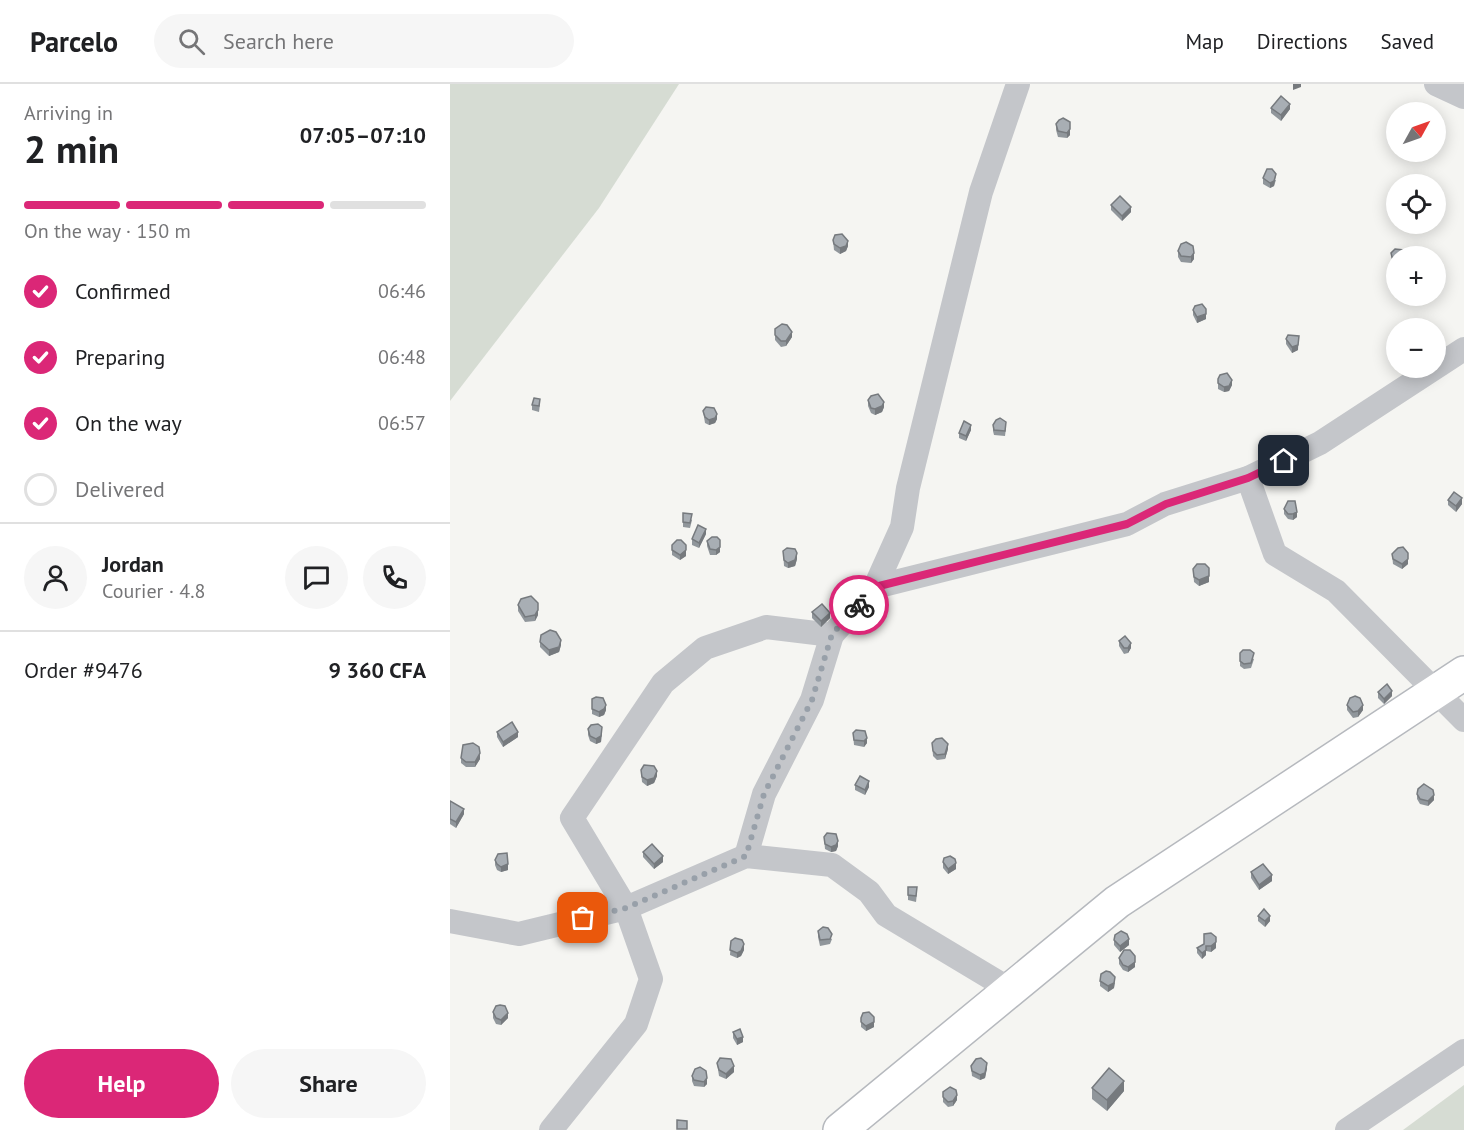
<!DOCTYPE html>
<meta charset="utf-8">
<style>
body{margin:0;font-family:"PT Sans",sans-serif;background:#f6f6f6;color:#202124;height:100vh;display:flex;flex-direction:column;font-size:22px;white-space:nowrap}
*{box-sizing:border-box;margin:0}
p{font-size:20px;color:#757577}
.icon{flex:none;width:33px;height:33px;fill:none;stroke:currentColor;stroke-width:2;stroke-linecap:round;stroke-linejoin:round}
.map{position:relative;flex:1;overflow:hidden}
.side{display:flex;flex-direction:column;background:#fff;width:450px}
.side>*{flex:none}
.needle{width:39px;rotate:50deg}
.fabs{position:absolute;left:936px;top:18px;display:grid;gap:12px}
.fabs a{display:grid;place-items:center;width:60px;height:60px;border-radius:50%;background:#fff;box-shadow:0 3px 15px #0003;font-size:30px}
.pin{position:absolute;display:grid;place-items:center;width:51px;height:51px;color:#fff;margin:-26px;border-radius:12px;box-shadow:0 3px 9px #0006}
.courier{position:absolute;display:grid;place-items:center;width:60px;height:60px;margin:-30px;border:4px solid #db2777;border-radius:50%;background:#fff;color:#222;box-shadow:0 2px 8px #0007}
.headline em{font-style:normal;font-weight:700}
.headline div{display:flex;flex-direction:column-reverse}
.headline{display:flex;align-items:center;justify-content:space-between;height:102px;padding:0 24px}
h1{font-size:39px;font-weight:700;line-height:45px}
.bar{display:grid;grid-template-columns:repeat(4,1fr);gap:9px 6px;align-content:center;height:72px;padding:0 24px}
.bar i{height:8px;border-radius:4px;background:#e0e0e0}
.bar .selected{background:#db2777}
.bar p{grid-column:span 4}
.line{display:flex;align-items:center;gap:15px;padding:0 24px;border-top:2px solid #e0e0e0}
.line div{flex:1}
.round{display:grid;place-items:center;flex:none;width:63px;height:63px;border-radius:32px;background:#f6f6f6}
ol{padding:0 24px;list-style:none}
li{display:flex;align-items:center;gap:18px;height:66px}
li p{margin-inline-start:auto}
li .icon{padding:6px;border-radius:50%;background:#db2777;color:#fff;stroke-width:4}
li:last-child{color:#757577}
li i{width:33px;height:33px;border:3px solid #e0e0e0;border-radius:50%}
.cta{display:flex;gap:12px;margin-top:auto;padding:12px 24px}
.cta a{flex:1;height:69px;border-radius:36px;background:#db2777;color:#fff;font-size:24px;font-weight:700;line-height:69px;text-align:center}
.cta a+a{background:#f6f6f6;color:#202124}
header{display:flex;align-items:center;gap:36px;box-sizing:border-box;height:84px;padding:0 30px;background:#fff;border-bottom:2px solid #e0e0e0}
header strong{font-size:28px}
nav{display:flex;gap:33px;margin-inline-start:auto;font-size:21px}
.search{width:420px;height:54px;background:#f6f6f6;display:flex;align-items:center;gap:15px;box-sizing:border-box;padding:0 21px;border-radius:33px;color:#757577;font-size:22px}
main{display:flex;flex:1;min-height:0}
.map>svg:first-child{display:block}
.green{fill:#d6dcd3}
.lines{fill:none;stroke-linecap:round;stroke-linejoin:round}
.secondary-casing{stroke:#b6b9be;stroke-width:36}
.minor{stroke:#c4c6ca;stroke-width:24}
.secondary{stroke:#fff;stroke-width:33}
.wall{fill:#90969b}
.shaded-wall{fill:#767a7e}
.building{fill:#a8aeb4;stroke:#767a7e;stroke-width:1.5}
.done{stroke:#98a0a9;stroke-width:6;stroke-dasharray:0 10.8}
.route{stroke:#db2777;stroke-width:8}
</style>
<header>
<strong>Parcelo</strong>
<div class="search"><svg class="icon" aria-label="search" viewBox="0 0 24 24"><circle cx="10" cy="10" r="6"/><path d="M15 15l6 6"/></svg>Search here</div>
<nav><a>Map</a><a>Directions</a><a>Saved</a></nav>
</header>
<main>
<section class="side">
<div class="headline"><div><h1>2 min</h1><p>Arriving in</p></div><em>07:05–07:10</em></div>
<div class="bar"><i class="selected"></i><i class="selected"></i><i class="selected"></i><i></i><p>On the way · 150 m</p></div>
<ol>
<li><svg class="icon" aria-label="check" viewBox="0 0 24 24"><path d="M5 12l5 5 9-10"/></svg>Confirmed<p>06:46</p></li>
<li><svg class="icon" aria-label="check" viewBox="0 0 24 24"><path d="M5 12l5 5 9-10"/></svg>Preparing<p>06:48</p></li>
<li><svg class="icon" aria-label="check" viewBox="0 0 24 24"><path d="M5 12l5 5 9-10"/></svg>On the way<p>06:57</p></li>
<li><i></i>Delivered</li>
</ol>
<div class="line" style="height:108px"><a class="round"><svg class="icon" aria-label="person" viewBox="0 0 24 24"><circle cx="12" cy="8" r="4"/><path d="M4 21q1-7 8-7t8 7"/></svg></a><div><b>Jordan</b><p>Courier · 4.8</p></div><a class="round"><svg class="icon" aria-label="chat" viewBox="0 0 24 24"><path d="M4 5h16v11H9l-5 4z"/></svg></a><a class="round"><svg class="icon" aria-label="phone" viewBox="0 0 24 24"><path d="M5 4h4l2 5-3 2q2 4 5 5l2-3 5 2v4C11 20 4 13 5 4z"/></svg></a></div>
<div class="line" style="height:78px"><div>Order #9476</div><b>9 360 CFA</b></div>
<div class="cta"><a>Help</a><a>Share</a></div>
</section>
<div class="map">
<svg width="1014" height="1046" viewBox="0 0 1014 1046">
<rect width="100%" height="100%" fill="#f5f5f2"/>
<g class="green">
<path d="M0 0H229L149 124 0 317Z"/>
<path d="M1014 1001V1046H953Z"/>
</g>
<g class="lines">
<defs>
<path id="secondary" d="M390 1046 667 818 1014 589"/>
</defs>
<use href="#secondary" class="secondary-casing"/>
<g class="minor">
<path d="M986 0 1014 13"/>
<path d="M798 394 825 470 886 507 1014 636"/>
<path d="M425 503 677 440 715 420 798 394 870 359 1014 265"/>
<path d="M296 772 314 710 362 616 382 551 425 503 452 443 458 404 531 108 568 0"/>
<path d="M0 837 69 850 176 824 296 772 382 781 419 808 436 831 561 906"/>
<path d="M101 1046 186 940 201 895 176 824 122 734 213 599 255 564 316 543 382 551"/>
<path d="M897 1046 1014 967"/>
</g>
<use href="#secondary" class="secondary"/>
</g>
<g class="wall">
<path d="M821 24 840 25 831 37 821 29Z"/>
<path d="M606 40 620 51 617 54 608 53 606 46Z"/>
<path d="M813 94 826 96 824 102 820 104 813 100Z"/>
<path d="M661 121 681 128 672 137 661 126Z"/>
<path d="M383 156 398 162 396 167 390 170 384 166Z"/>
<path d="M728 167 744 175 741 179 731 178 728 173Z"/>
<path d="M941 169 956 172H946V183L943 182Z"/>
<path d="M756 225V235L747 239 743 231V226Z"/>
<path d="M325 245 342 253 336 262 331 263 325 256Z"/>
<path d="M849 252 848 266 842 269 836 260V255Z"/>
<path d="M768 295 782 301 779 307 774 308 768 305Z"/>
<path d="M418 316 434 323 432 328 425 331 421 329 418 322Z"/>
<path d="M90 320 89 328 82 326V321Z"/>
<path d="M253 327 267 335 265 339 259 341 255 339Z"/>
<path d="M543 341 556 344 555 352 544 351 543 347Z"/>
<path d="M521 346 516 357 509 354V349Z"/>
<path d="M998 416 1012 420 1006 428 998 421Z"/>
<path d="M834 425 847 433 843 436 838 435 834 430Z"/>
<path d="M233 429 242 436 240 444 233 443Z"/>
<path d="M256 450 249 464 242 461V455Z"/>
<path d="M270 456V468L266 471H260L257 462V457Z"/>
<path d="M222 461 236 472 230 476 222 471Z"/>
<path d="M333 467 347 475 345 482 338 484 334 482Z"/>
<path d="M942 470 958 474V480L952 485 943 480Z"/>
<path d="M759 484V498L749 502 744 498 743 485Z"/>
<path d="M68 521 88 531 85 537 75 538 68 527Z"/>
<path d="M362 528 380 534 371 543 362 534Z"/>
<path d="M669 557 681 564 678 569 674 570 669 562Z"/>
<path d="M90 558 111 561 109 568 99 572 90 563Z"/>
<path d="M790 569 804 575 801 584 794 585 790 582Z"/>
<path d="M928 608 942 612 934 620 928 614Z"/>
<path d="M142 615 156 626 154 631 149 633 142 630Z"/>
<path d="M897 621 913 626 908 633 903 634 897 626Z"/>
<path d="M138 645 152 649 151 658 146 660 140 657 138 651Z"/>
<path d="M47 648 68 653 53 663 47 653Z"/>
<path d="M403 649 417 659 414 663 404 661Z"/>
<path d="M482 659 498 665 495 675 487 676 483 672Z"/>
<path d="M11 674 30 675 25 683H16L11 679Z"/>
<path d="M191 686 207 692 204 699 197 702 192 698Z"/>
<path d="M405 701 419 703 415 711 405 706Z"/>
<path d="M967 710 984 716 978 722 970 720 967 715Z"/>
<path d="M0 717 14 730 6 744 0 740Z"/>
<path d="M374 753 388 762 386 767 381 768 375 765Z"/>
<path d="M193 768 213 778 204 785 193 773Z"/>
<path d="M45 776 58 786 51 788 47 786 45 781Z"/>
<path d="M493 778 506 785 498 790 493 784Z"/>
<path d="M801 788 822 797 809 806 801 794Z"/>
<path d="M467 809 466 818 458 816V811Z"/>
<path d="M808 832 820 837 815 843 808 837Z"/>
<path d="M368 847 382 855 380 860 370 862 368 853Z"/>
<path d="M766 853V864L761 868 756 867V871L752 875 747 869V864Z"/>
<path d="M664 856 679 861 670 868 664 861Z"/>
<path d="M281 857 294 866 291 872 287 874 280 871Z"/>
<path d="M669 874 685 878V883L678 888 673 886 669 880Z"/>
<path d="M650 897 665 899 664 904 658 908 650 902Z"/>
<path d="M43 928 58 934 51 941 46 940 43 934Z"/>
<path d="M411 934 424 943 416 947 411 943Z"/>
<path d="M283 948 293 958 287 961 283 954Z"/>
<path d="M267 979 284 988 276 995 269 992Z"/>
<path d="M521 982 537 984 535 994 530 996 522 992Z"/>
<path d="M242 992 257 1000 254 1003 244 1002 242 997Z"/>
<path d="M642 1004 674 1007 657 1027 642 1015Z"/>
<path d="M493 1008 507 1016 503 1022 498 1023 493 1018Z"/>
</g>
<g class="shaded-wall">
<path d="M843 0H851V3L843 6Z"/>
<path d="M840 20V25L831 37V31Z"/>
<path d="M620 45V51L617 54V49Z"/>
<path d="M826 90 824 102 820 104V99Z"/>
<path d="M681 123V128L672 137V132Z"/>
<path d="M398 157V162L396 167 390 170V164Z"/>
<path d="M744 169V175L741 179V173Z"/>
<path d="M756 230V235L747 239V233Z"/>
<path d="M342 248V253L336 262V257Z"/>
<path d="M848 261V266L842 269V263Z"/>
<path d="M782 296V301L779 307 774 308V303Z"/>
<path d="M434 318V323L432 328 425 331V325Z"/>
<path d="M267 330V335L265 339 259 341V336Z"/>
<path d="M521 341V346L516 357V352Z"/>
<path d="M1012 414V420L1006 428V422Z"/>
<path d="M847 428V433L843 436V430Z"/>
<path d="M256 445V450L249 464V459Z"/>
<path d="M236 461V472L230 476V471Z"/>
<path d="M270 463V468L266 471V466Z"/>
<path d="M347 469V475L345 482 338 484V479Z"/>
<path d="M958 475V480L952 485V480Z"/>
<path d="M759 492V498L749 502V496Z"/>
<path d="M88 526V531L85 537V531Z"/>
<path d="M380 529V534L371 543V537Z"/>
<path d="M111 556V561L109 568 99 572V566Z"/>
<path d="M681 559V564L678 569V564Z"/>
<path d="M942 607V612L934 620V615Z"/>
<path d="M156 621V626L154 631 149 633V628Z"/>
<path d="M913 621V626L908 633V627Z"/>
<path d="M152 643 151 658 146 660V655Z"/>
<path d="M68 648V653L53 663V658Z"/>
<path d="M417 654V659L414 663V657Z"/>
<path d="M498 660V665L495 675V670Z"/>
<path d="M30 669V675L25 683V678Z"/>
<path d="M207 687V692L204 699 197 702V696Z"/>
<path d="M419 697V703L415 711V706Z"/>
<path d="M984 711V716L978 722V717Z"/>
<path d="M14 725V730L6 744V738Z"/>
<path d="M388 757V762L386 767 381 768V763Z"/>
<path d="M213 772V778L204 785V780Z"/>
<path d="M506 779V785L498 790V785Z"/>
<path d="M58 780V786L51 788V783Z"/>
<path d="M822 791V797L809 806V801Z"/>
<path d="M820 832V837L815 843V837Z"/>
<path d="M679 855V861L670 868V862Z"/>
<path d="M766 858V864L761 868V862Z"/>
<path d="M294 860V866L291 872 287 874V869Z"/>
<path d="M756 866V871L752 875V869Z"/>
<path d="M685 872V883L678 888V883Z"/>
<path d="M665 893 664 904 658 908V902Z"/>
<path d="M58 929V934L51 941V936Z"/>
<path d="M424 938V943L416 947V942Z"/>
<path d="M293 953V958L287 961V955Z"/>
<path d="M537 979V984L535 994 530 996V991Z"/>
<path d="M284 982V988L276 995V990Z"/>
<path d="M257 994V1000L254 1003V998Z"/>
<path d="M674 997V1007L657 1027V1016Z"/>
<path d="M507 1011V1016L503 1022V1017Z"/>
</g>
<g class="building">
<path d="M831 12 840 20 831 31 821 24Z"/>
<path d="M613 34 620 38V45L617 49 608 47 606 40 609 36Z"/>
<path d="M817 85H822L826 90 824 97 820 99 813 94Z"/>
<path d="M670 112 681 123 672 132 661 121Z"/>
<path d="M392 150 398 157 396 162 390 164 384 160 383 156 385 151Z"/>
<path d="M736 158 743 162 744 169 741 173 731 172 728 167 731 160Z"/>
<path d="M945 165 954 166 956 170V172H946V178L943 177 941 169Z"/>
<path d="M752 220 756 225V230L747 233 743 226 745 222Z"/>
<path d="M332 240 337 241 342 248 336 257H331L325 251V245Z"/>
<path d="M838 251 849 252 848 261 842 263 836 255Z"/>
<path d="M777 289 782 296 779 302 774 303 768 299V295L770 291Z"/>
<path d="M428 310 434 318 432 322 425 325 421 324 418 316 421 312Z"/>
<path d="M84 314 90 315 89 322 82 321Z"/>
<path d="M256 323 264 324 267 330 265 334 259 336 255 333 253 327Z"/>
<path d="M550 334 556 338 555 347 544 346 543 341 546 336Z"/>
<path d="M514 337 521 341 516 352 509 349Z"/>
<path d="M1004 408 1012 414 1006 422 998 416Z"/>
<path d="M838 417H845L847 428 843 430H838L834 425Z"/>
<path d="M233 429 242 430 240 439 233 438Z"/>
<path d="M248 441 256 445 249 459 242 455Z"/>
<path d="M262 453H267L270 456V463L266 466 260 465 257 457Z"/>
<path d="M227 456H231L236 461V466L230 471 222 466V461Z"/>
<path d="M953 463 958 469V475L952 480 943 475 942 470 948 464Z"/>
<path d="M337 464 345 465 347 469 345 476 338 479 334 476 333 467Z"/>
<path d="M747 480H755L759 484V492L749 496 744 493 743 485Z"/>
<path d="M81 512 88 519V526L85 531 75 533 68 521 71 515Z"/>
<path d="M372 520 380 529 371 537 362 528Z"/>
<path d="M100 546 106 548 111 556 109 563 99 566 90 558 91 551Z"/>
<path d="M675 552 681 559 678 564H674L669 557Z"/>
<path d="M793 566H800L804 569 801 579 794 580 790 577V569Z"/>
<path d="M937 600 942 607 934 615 928 608Z"/>
<path d="M905 612 910 614 913 621 908 627 903 628 897 621 900 614Z"/>
<path d="M146 613 153 614 156 621 154 625 149 628 142 625V615Z"/>
<path d="M62 638 68 648 53 658 47 648Z"/>
<path d="M148 640 152 643 151 652 146 655 140 652 138 645 141 641Z"/>
<path d="M406 646 415 647 417 654 414 657 404 656 403 649Z"/>
<path d="M492 654 498 660 495 670 487 671 483 667 482 659 486 655Z"/>
<path d="M23 659 29 663 30 669 25 678H16L11 674 13 661Z"/>
<path d="M194 681 204 682 207 687 204 694 197 696 192 693 191 686Z"/>
<path d="M410 692 419 697 415 706 405 701Z"/>
<path d="M974 700 983 706 984 711 978 717 970 715 967 710 968 705Z"/>
<path d="M0 717 14 725 6 738 0 735Z"/>
<path d="M377 749 386 750 388 757 386 761 381 763 375 760 374 753Z"/>
<path d="M202 760 213 772 204 780 193 768Z"/>
<path d="M57 769 58 780 51 783 47 780 45 776 48 770Z"/>
<path d="M500 772 505 775 506 779 498 785 493 778 494 774Z"/>
<path d="M813 780 822 791 809 801 801 788Z"/>
<path d="M458 803H467L466 812 458 811Z"/>
<path d="M814 825 820 832 815 837 808 832Z"/>
<path d="M373 843 378 844 382 850 380 855 370 856 368 847Z"/>
<path d="M671 847 677 850 679 855 670 862 664 856 665 851Z"/>
<path d="M761 849 766 853V858L761 862H756V866L752 869 747 864 754 860V850Z"/>
<path d="M285 854 292 856 294 860 291 867 287 869 280 866 281 857Z"/>
<path d="M674 866H680L685 872V878L678 883 673 881 669 874Z"/>
<path d="M656 887 660 888 665 893 664 899 658 902 650 897 651 890Z"/>
<path d="M50 921 55 922 58 929 51 936 46 934 43 928 46 922Z"/>
<path d="M419 928 424 933V938L416 942 411 938V934L413 929Z"/>
<path d="M290 945 293 953 287 955 283 948Z"/>
<path d="M270 974 281 975 284 982 276 990 269 986 267 979Z"/>
<path d="M531 974 537 979 535 989 530 991 522 987 521 982 526 975Z"/>
<path d="M250 983 256 987 257 994 254 998 244 996 242 992 245 985Z"/>
<path d="M659 984 674 997 657 1016 642 1004Z"/>
<path d="M500 1003 506 1006 507 1011 503 1017 498 1018 493 1013V1008Z"/>
<path d="M227 1036 237 1037V1045H227Z"/>
</g>
<g class="lines">
<path class="done" d="M133 834 176 824 296 772 314 710 362 616 382 550 409 521"/>
<path class="route" d="M409 521 425 503 677 440 716 420 798 394 834 377"/>
</g>
</svg>
<div class="fabs">
<a><svg class="needle" viewBox="-14 -14 28 28"><path d="M0-13l5 13h-10z" fill="#e53935"/><path d="M0 13l5-13h-10z" fill="#757577"/></svg></a>
<a><svg class="icon" aria-label="locate" viewBox="0 0 24 24"><circle cx="12" cy="12" r="6"/><path d="M12 2v4M12 18v4M2 12h4M18 12h4"/></svg></a>
<a>+</a>
<a>−</a>
</div>
<div class="pin" style="left:133px;top:834px;background:#ea580c"><svg class="icon" aria-label="bag" viewBox="0 0 24 24"><path d="M5 8h14l-1 12H6zM9 8a3 3 0 0 1 6 0"/></svg></div>
<div class="pin" style="left:834px;top:377px;background:#1f2937"><svg class="icon" aria-label="home" viewBox="0 0 24 24"><path d="M3 11l9-7 9 7M6 9v11h12V9"/></svg></div>
<div class="courier" style="left:409px;top:521px"><svg class="icon" aria-label="bike" viewBox="0 0 24 24"><circle cx="6" cy="16" r="4"/><circle cx="18" cy="16" r="4"/><path d="M6 16l4-8h5l3 8M10 8l3 8H6M13 5h3"/></svg></div>
</div>
</main>
